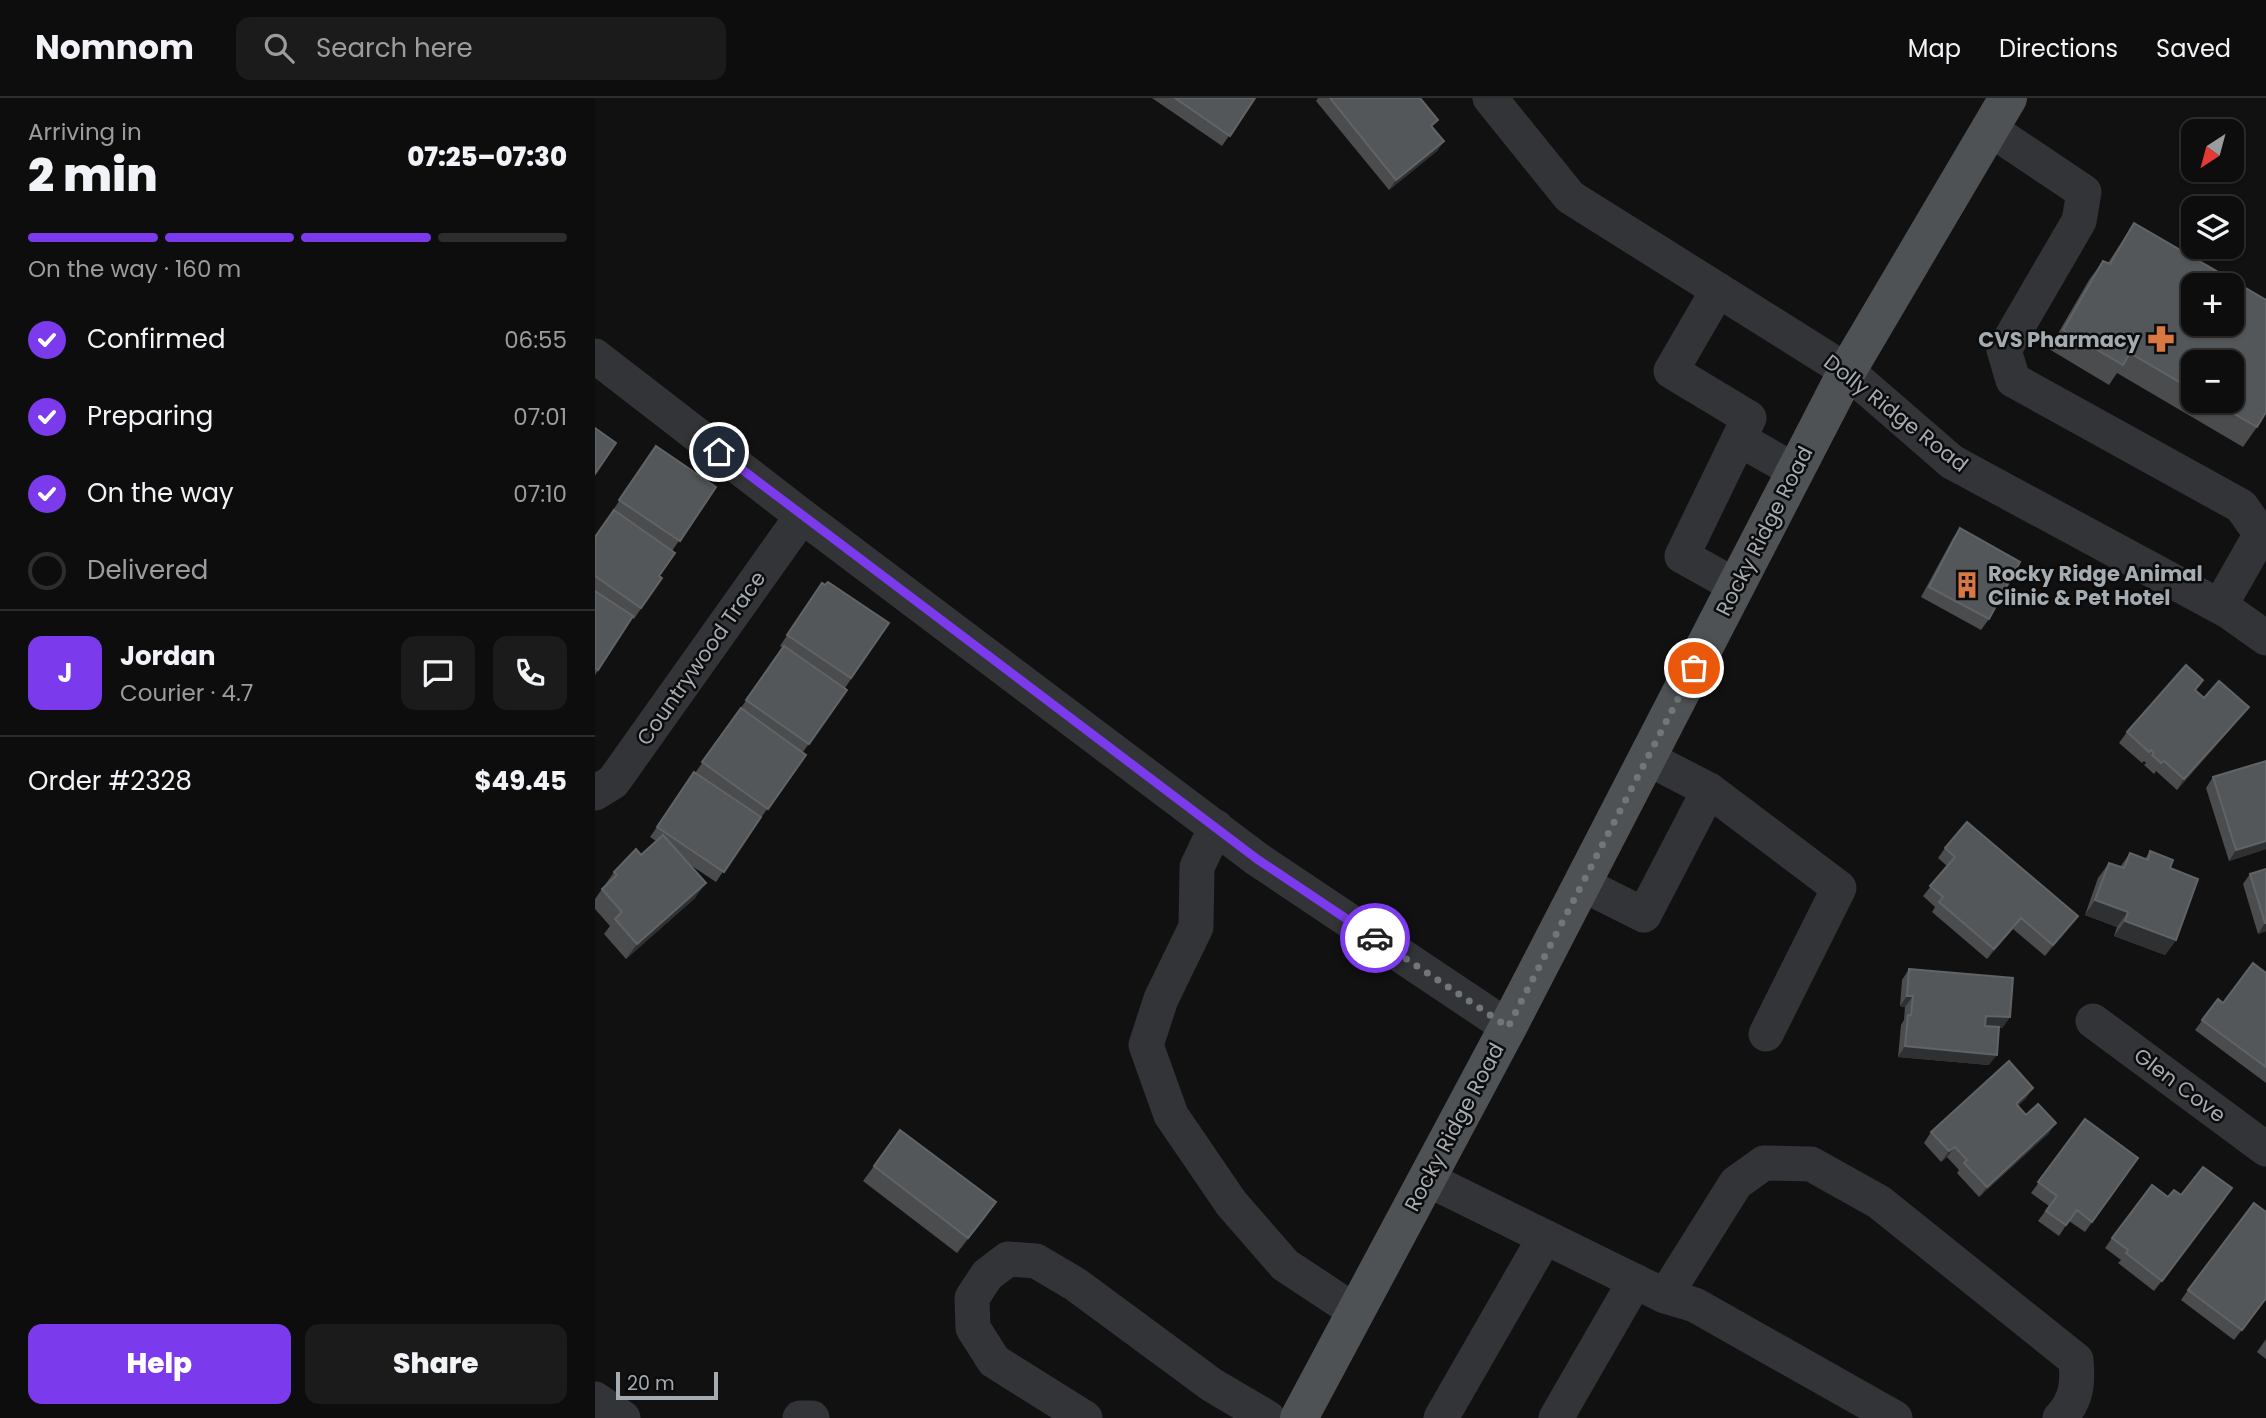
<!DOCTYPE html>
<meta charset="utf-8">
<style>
body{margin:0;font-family:Poppins,sans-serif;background:#1b1b1c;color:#f1f3f6;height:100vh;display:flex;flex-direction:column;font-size:26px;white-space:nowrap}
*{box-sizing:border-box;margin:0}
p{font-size:23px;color:#9a9c9e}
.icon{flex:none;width:38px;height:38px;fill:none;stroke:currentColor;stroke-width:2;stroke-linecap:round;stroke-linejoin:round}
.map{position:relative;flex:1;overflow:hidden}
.sheet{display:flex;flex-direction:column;background:#0d0d0e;width:595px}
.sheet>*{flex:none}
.needle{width:46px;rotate:216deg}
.fabs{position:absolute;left:1586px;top:21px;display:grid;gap:14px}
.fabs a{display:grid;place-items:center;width:63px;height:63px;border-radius:14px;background:#0d0d0e;box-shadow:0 2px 5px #0004,0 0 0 2px #2d2d2e;font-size:35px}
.scale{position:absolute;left:21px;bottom:18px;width:102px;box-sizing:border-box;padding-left:7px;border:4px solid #a4acb1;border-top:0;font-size:19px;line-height:24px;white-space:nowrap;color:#a4acb1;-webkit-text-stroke:5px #0c0c0d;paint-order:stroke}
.pin{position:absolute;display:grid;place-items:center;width:60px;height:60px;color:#fff;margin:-30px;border:4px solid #fff;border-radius:50%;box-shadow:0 2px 7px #0007}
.courier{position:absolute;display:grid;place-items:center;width:70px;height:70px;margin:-35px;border:5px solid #7c3aed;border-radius:50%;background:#fff;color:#222;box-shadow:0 2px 9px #0007}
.head em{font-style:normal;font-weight:800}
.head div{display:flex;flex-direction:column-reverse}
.head{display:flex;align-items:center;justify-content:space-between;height:119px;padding:0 28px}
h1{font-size:46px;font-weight:800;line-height:52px}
.bar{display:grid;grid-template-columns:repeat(4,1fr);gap:10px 7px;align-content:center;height:84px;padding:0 28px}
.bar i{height:9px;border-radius:5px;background:#2d2d2e}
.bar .selected{background:#7c3aed}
.bar p{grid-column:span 4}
.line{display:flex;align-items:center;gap:18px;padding:0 28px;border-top:2px solid #2d2d2e}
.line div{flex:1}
.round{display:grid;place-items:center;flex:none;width:74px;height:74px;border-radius:14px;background:#1b1b1c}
ol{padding:0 28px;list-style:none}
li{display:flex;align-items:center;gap:21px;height:77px}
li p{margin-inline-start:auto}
li .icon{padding:7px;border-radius:50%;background:#7c3aed;color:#fff;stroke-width:4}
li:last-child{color:#9a9c9e}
li i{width:38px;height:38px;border:4px solid #2d2d2e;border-radius:50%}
.primary-button{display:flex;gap:14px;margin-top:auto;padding:14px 28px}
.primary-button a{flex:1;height:80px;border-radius:14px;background:#7c3aed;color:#fff;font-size:28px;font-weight:800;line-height:80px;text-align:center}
.primary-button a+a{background:#1b1b1c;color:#f1f3f6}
header{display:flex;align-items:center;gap:42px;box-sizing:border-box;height:98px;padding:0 35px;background:#0d0d0e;border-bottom:2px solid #2d2d2e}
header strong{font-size:33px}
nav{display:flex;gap:38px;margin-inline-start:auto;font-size:24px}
.search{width:490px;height:63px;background:#1b1b1c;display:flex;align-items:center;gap:18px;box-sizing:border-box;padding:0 24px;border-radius:14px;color:#9a9c9e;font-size:26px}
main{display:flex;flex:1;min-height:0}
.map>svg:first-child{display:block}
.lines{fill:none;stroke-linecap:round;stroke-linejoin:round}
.minor{stroke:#333437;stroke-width:35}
.major{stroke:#4f5255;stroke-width:38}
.wall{fill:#4a4c4e;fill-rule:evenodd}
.shaded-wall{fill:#2f3032}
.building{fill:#535759;stroke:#606467;stroke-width:2;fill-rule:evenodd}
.done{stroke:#717679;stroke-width:7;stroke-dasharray:0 12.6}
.route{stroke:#7c3aed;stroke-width:9}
.labels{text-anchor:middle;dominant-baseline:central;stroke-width:5;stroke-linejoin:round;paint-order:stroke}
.poi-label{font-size:21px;font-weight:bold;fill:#a4acb1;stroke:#0c0c0d;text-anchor:end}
.street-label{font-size:21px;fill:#a4acb1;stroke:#0c0c0d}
</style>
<header>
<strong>Nomnom</strong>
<div class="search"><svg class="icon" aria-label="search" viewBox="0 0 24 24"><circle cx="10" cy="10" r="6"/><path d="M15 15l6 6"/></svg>Search here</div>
<nav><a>Map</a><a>Directions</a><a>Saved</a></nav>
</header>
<main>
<section class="sheet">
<div class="head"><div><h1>2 min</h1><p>Arriving in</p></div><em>07:25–07:30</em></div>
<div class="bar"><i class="selected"></i><i class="selected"></i><i class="selected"></i><i></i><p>On the way · 160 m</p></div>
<ol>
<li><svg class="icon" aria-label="check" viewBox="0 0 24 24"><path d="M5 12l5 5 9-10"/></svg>Confirmed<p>06:55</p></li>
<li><svg class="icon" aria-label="check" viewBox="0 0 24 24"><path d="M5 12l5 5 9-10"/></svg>Preparing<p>07:01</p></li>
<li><svg class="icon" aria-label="check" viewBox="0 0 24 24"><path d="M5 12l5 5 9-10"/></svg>On the way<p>07:10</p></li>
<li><i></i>Delivered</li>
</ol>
<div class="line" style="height:126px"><b class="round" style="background:#7c3aed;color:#fff">J</b><div><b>Jordan</b><p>Courier · 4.7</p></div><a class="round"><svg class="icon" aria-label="chat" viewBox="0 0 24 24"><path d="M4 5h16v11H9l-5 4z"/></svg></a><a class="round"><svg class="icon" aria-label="phone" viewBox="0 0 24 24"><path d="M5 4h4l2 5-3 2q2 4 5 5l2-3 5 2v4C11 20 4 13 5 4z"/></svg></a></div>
<div class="line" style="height:91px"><div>Order #2328</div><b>$49.45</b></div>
<div class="primary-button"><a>Help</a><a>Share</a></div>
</section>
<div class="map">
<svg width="1671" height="1320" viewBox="0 0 1671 1320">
<rect width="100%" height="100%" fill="#111112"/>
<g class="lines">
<g class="minor">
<path d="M895 0 975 99 1252 273 1357 364 1633 513 1671 540"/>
<path d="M1395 31 1489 94 1484 123 1409 252 1418 282 1646 408 1666 436 1625 508"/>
<path d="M1123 192 1076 273 1154 320 1087 458 1141 488"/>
<path d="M0 258 207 418 662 761 913 929"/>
<path d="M1144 341 1200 373"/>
<path d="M1114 692 1244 790 1171 936"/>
<path d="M0 695 18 684 207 418"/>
<path d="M621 729 602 769 601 829 566 901 551 947 576 1017 636 1105 690 1167 761 1214"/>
<path d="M987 786 1049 817 1114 692 1052 660"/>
<path d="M1498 923 1671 1051"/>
<path d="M832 1081 1070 1198 1100 1207 1300 1320"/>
<path d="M1070 1198 1141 1085 1169 1065 1216 1066 1284 1104 1481 1262C1483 1285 1482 1302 1465 1320"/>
<path d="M0 1301 28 1320"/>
<path d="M205 1320H217"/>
<path d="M490 1320 399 1263 378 1230 377 1200 392 1177 413 1161 441 1163 480 1186 617 1287 673 1320"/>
<path d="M846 1320 950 1139"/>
<path d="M961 1320 1040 1183"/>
</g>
<path class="major" d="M704 1320 913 929 1252 273 1413 0"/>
</g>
<g class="wall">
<path d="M557 0H660L627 48Z"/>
<path d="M723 0H825L838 29 849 43 842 53 794 92 721 3Z"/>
<path d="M1539 125 1662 329 1648 349 1522 275 1514 287 1454 251 1494 182 1508 163 1513 165ZM1598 264 1636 303H1598Z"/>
<path d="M61 348 121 389 77 453 64 478 67 480 39 521 37 520 0 577V439Z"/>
<path d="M1365 430 1394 521 1386 532 1326 499 1358 440Z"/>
<path d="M227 485 294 525 250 590 252 592 208 654 211 657 165 721H164L121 784 94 766 100 800 31 861 9 836 15 828 0 811V801L19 774 46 757 61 743 55 739 188 550 185 548Z"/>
<path d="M1601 593 1609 600 1646 619 1582 692 1561 673 1559 676 1549 667 1551 665 1549 663 1547 665 1524 645 1532 634Z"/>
<path d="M1671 663V751L1634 763 1611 690 1618 679Z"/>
<path d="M1350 750 1475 828 1450 858 1418 831 1392 861 1337 814 1340 809 1328 798 1352 768 1343 760Z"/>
<path d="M1555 753 1575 770 1581 842 1570 857 1519 838 1522 829 1490 817 1503 780 1514 765 1525 769 1535 755 1550 761Z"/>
<path d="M1671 771V833L1663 836 1648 786 1655 776Z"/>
<path d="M1314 871 1415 919 1407 930H1404L1394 967 1303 959 1306 927 1309 922 1310 909 1305 908 1307 882Z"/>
<path d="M1671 875V985L1600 932 1623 901 1628 905Z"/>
<path d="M1438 990 1431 1000 1423 1008 1431 1017 1454 1035 1384 1099 1362 1075 1364 1072 1352 1059 1346 1064 1329 1045 1336 1034Z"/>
<path d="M1490 1021 1543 1060 1490 1134 1474 1123 1464 1138 1443 1123 1454 1108 1436 1095Z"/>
<path d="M279 1068 390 1120 362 1155 268 1083Z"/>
<path d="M1586 1097 1630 1101 1559 1193 1523 1165 1526 1162 1510 1150 1517 1140 1573 1099Z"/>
<path d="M1593 1192 1671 1201 1639 1242 1586 1202Z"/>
<path d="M1671 1241V1261L1662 1254Z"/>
</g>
<g class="shaded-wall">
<path d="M849 43 842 53 794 92 801 82Z"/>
<path d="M1654 609 1646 619 1582 692 1589 681Z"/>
<path d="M1671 743V751L1634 763 1641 752Z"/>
<path d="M111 785 100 800 31 861 42 846Z"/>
<path d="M1500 802 1533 814 1522 829 1490 817Z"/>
<path d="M1483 818 1475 828 1450 858 1458 847Z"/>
<path d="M1426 820 1418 831 1392 861 1399 851Z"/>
<path d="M1530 823 1581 842 1570 857 1519 838Z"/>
<path d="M1670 825H1671V833L1663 836Z"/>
<path d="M1312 898H1318L1310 909 1305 908Z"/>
<path d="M1391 918 1415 919 1407 930 1384 928Z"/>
<path d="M1310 948 1402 957 1394 967 1303 959Z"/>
<path d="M1438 990 1431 1000 1414 1016 1421 1006Z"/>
<path d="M1461 1025 1454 1035 1384 1099 1392 1089Z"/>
<path d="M1360 1049 1352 1059 1346 1064 1354 1053Z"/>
<path d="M401 1104 390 1120 362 1155 373 1140Z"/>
</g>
<g class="building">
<path d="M580 0H660L635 38Z"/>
<path d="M735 0H825L843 22 836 28 849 43 801 82Z"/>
<path d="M1539 125 1671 202V314L1662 329 1617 303H1636V264H1598V292L1535 255 1528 267 1468 232 1508 163 1515 166ZM1598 187H1636V226H1598Z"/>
<path d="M0 330 21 345 0 376Z"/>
<path d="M61 348 121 389 85 443 24 402Z"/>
<path d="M19 412 80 455 64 478 67 480 46 510 0 478V439Z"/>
<path d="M1365 430 1425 464 1394 521 1334 489Z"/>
<path d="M233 484 294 525 256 580 192 537 227 485 230 487Z"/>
<path d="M0 493 38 518 3 572 0 570Z"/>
<path d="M189 548 252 592 214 646 151 602Z"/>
<path d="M1591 567 1608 582 1600 592 1609 600 1624 583 1654 609 1589 681 1569 663 1566 665 1557 657 1559 655 1556 652 1554 654 1532 634Z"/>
<path d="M146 610 211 657 173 711 107 664Z"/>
<path d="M1671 663V743L1641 752 1618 679Z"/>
<path d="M99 674 166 719 129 774 62 729Z"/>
<path d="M1372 724 1483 818 1458 847 1426 820 1399 851 1344 804 1348 799 1335 788 1360 759 1350 750Z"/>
<path d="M68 737 111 785 42 846 20 821 27 814 7 791 22 777 19 774 41 751 46 757Z"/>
<path d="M1555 753 1578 762 1575 770 1603 781 1581 842 1530 823 1533 814 1500 802 1514 765 1529 770 1535 755 1553 762Z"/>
<path d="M1671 771V825H1670L1655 776Z"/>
<path d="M1658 865 1671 875V969L1607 922 1623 901 1628 905Z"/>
<path d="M1314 871 1418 880 1415 919 1391 918 1390 928 1404 929 1402 957 1310 948 1313 917H1316L1318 898H1312Z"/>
<path d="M1414 963 1438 990 1421 1006 1431 1017 1443 1006 1461 1025 1392 1089 1369 1065 1372 1062 1360 1049 1354 1053 1336 1034Z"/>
<path d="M1490 1021 1543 1060 1497 1124 1482 1112 1471 1127 1451 1113 1462 1098 1443 1084Z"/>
<path d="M305 1032 401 1104 373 1140 279 1068Z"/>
<path d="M1608 1069 1637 1090 1567 1183 1531 1155 1533 1152 1517 1140 1557 1087 1573 1099 1579 1092 1586 1097Z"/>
<path d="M1659 1105 1671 1114V1200L1647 1232 1593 1192Z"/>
</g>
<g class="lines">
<path class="done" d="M780 840 913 929 1099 570"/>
<path class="route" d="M124 354 662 761 780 840"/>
</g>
<defs>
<symbol id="pharmacy-bare" viewBox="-9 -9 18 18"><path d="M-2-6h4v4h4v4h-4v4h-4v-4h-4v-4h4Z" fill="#d97843" stroke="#0c0c0d" stroke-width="2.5" paint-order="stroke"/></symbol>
<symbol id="building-bare" viewBox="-9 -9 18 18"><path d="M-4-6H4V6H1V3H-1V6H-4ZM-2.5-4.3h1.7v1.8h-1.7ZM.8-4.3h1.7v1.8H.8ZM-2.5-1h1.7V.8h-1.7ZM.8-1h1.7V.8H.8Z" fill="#d97843" stroke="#0c0c0d" stroke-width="2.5" paint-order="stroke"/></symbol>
</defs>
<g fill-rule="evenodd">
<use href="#pharmacy-bare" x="1547" y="222" width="38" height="38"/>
<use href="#building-bare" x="1353" y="468" width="38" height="38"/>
</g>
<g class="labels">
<g class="poi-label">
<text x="1545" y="241">CVS Pharmacy</text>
<text x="1393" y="475" text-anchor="start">Rocky Ridge Animal<tspan x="1393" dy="24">Clinic &amp; Pet Hotel</tspan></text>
</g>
<g class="street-label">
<text transform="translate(1301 315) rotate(38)">Dolly Ridge Road</text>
<text transform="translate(1169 433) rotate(-63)">Rocky Ridge Road</text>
<text transform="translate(106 560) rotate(-55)">Countrywood Trace</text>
<text transform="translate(1585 987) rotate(37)">Glen Cove</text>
<text transform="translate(859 1029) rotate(-62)">Rocky Ridge Road</text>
</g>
</g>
</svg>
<div class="fabs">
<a><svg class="needle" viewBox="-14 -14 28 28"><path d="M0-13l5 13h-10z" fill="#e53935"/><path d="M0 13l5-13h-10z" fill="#9a9c9e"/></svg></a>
<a><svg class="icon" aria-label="layers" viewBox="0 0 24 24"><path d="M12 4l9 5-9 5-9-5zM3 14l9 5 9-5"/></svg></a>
<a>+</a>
<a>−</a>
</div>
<div class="scale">20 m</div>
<div class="pin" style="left:1099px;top:570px;background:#ea580c"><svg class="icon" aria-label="bag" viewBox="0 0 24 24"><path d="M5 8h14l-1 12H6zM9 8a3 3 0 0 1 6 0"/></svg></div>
<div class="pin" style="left:124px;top:354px;background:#1f2937"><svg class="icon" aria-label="home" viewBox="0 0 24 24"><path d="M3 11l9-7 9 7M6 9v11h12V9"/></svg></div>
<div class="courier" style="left:780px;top:840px"><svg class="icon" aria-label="car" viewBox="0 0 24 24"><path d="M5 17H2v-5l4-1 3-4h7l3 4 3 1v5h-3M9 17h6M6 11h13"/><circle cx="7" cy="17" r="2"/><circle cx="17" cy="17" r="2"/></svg></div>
</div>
</main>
